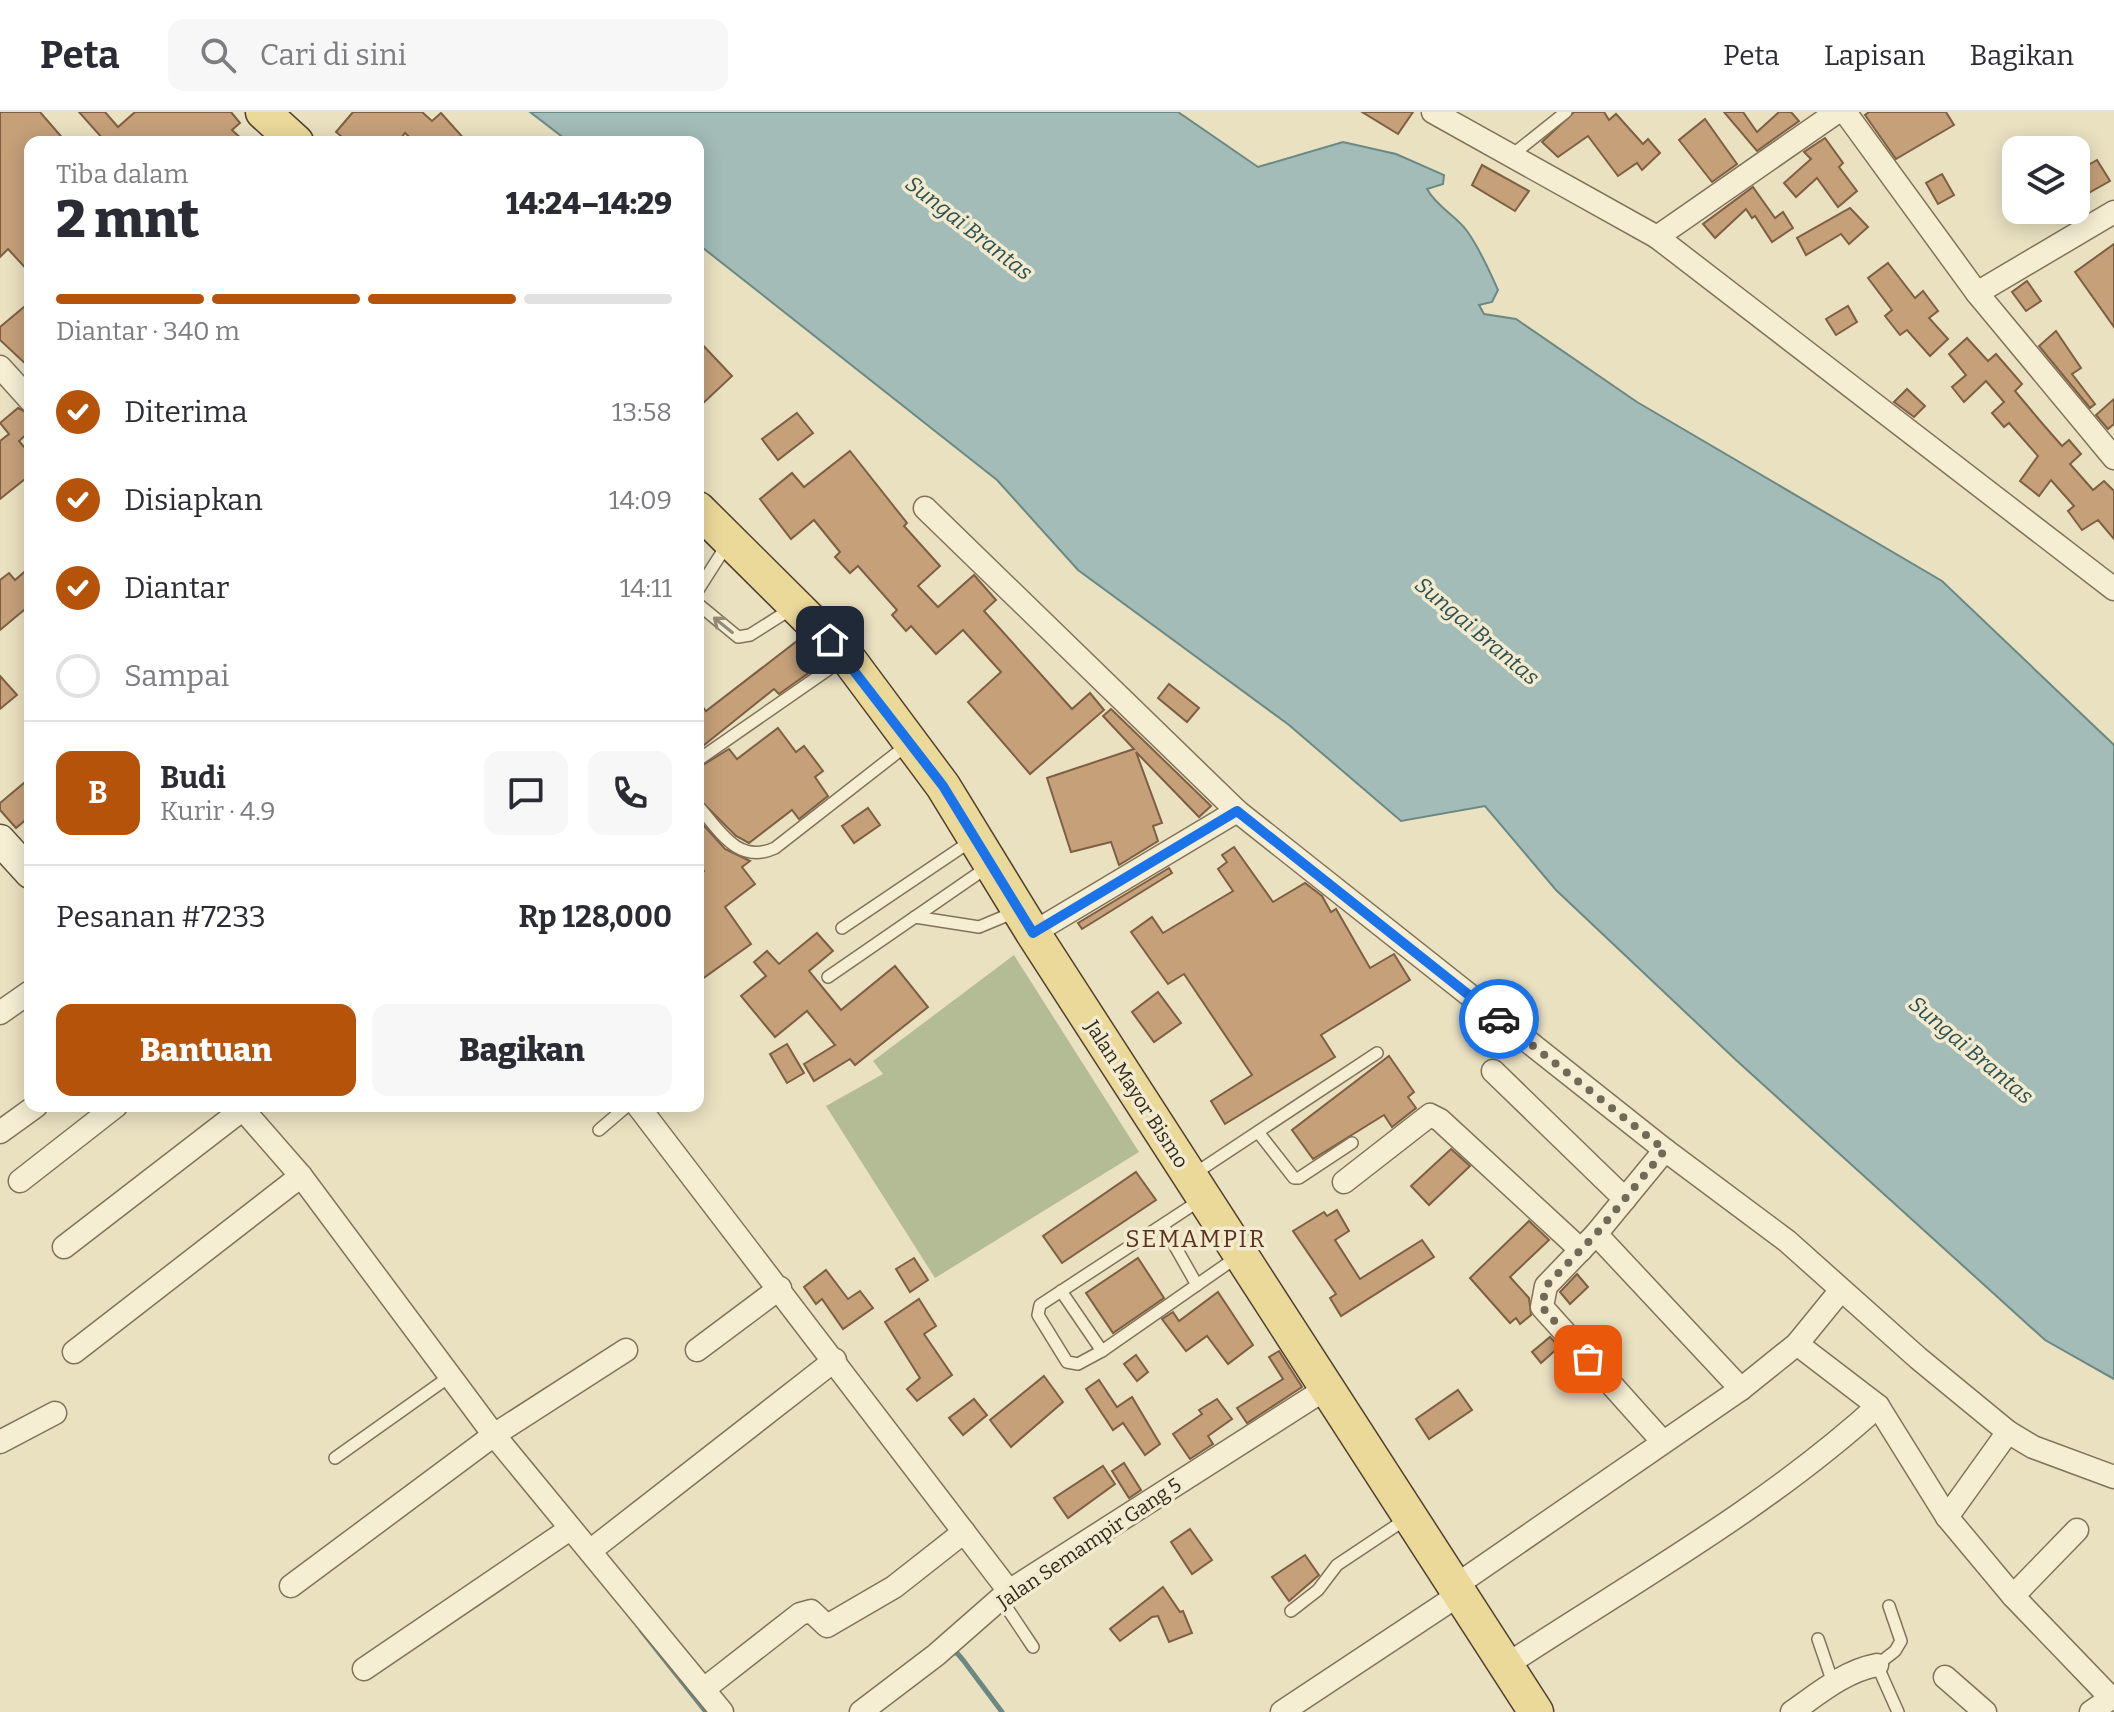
<!DOCTYPE html>
<html lang="id">
<meta charset="utf-8">
<style>
body{margin:0;font-family:Bitter,serif;background:#f7f7f7;color:#2b2b33;height:100vh;display:flex;flex-direction:column;font-size:30px;white-space:nowrap}
*{box-sizing:border-box;margin:0}
p{font-size:26px;color:#7c7c81}
.icon{flex:none;width:44px;height:44px;fill:none;stroke:currentColor;stroke-width:2;stroke-linecap:round;stroke-linejoin:round}
.map{position:relative;flex:1;overflow:hidden}
.details{position:absolute;left:24px;top:24px;width:680px;height:976px;display:flex;flex-direction:column;background:#fff;border-radius:16px;box-shadow:0 4px 20px #0003}
.details>*{flex:none}
.tools{position:absolute;left:2002px;top:24px;display:grid;gap:16px}
.tools a{display:grid;place-items:center;width:88px;height:88px;border-radius:16px;background:#fff;box-shadow:0 4px 20px #0003;font-size:40px}
.pin{position:absolute;display:grid;place-items:center;width:68px;height:68px;color:#fff;margin:-34px;border-radius:16px;box-shadow:0 4px 12px #0006}
.courier{position:absolute;display:grid;place-items:center;width:80px;height:80px;margin:-40px;border:6px solid #1a73e8;border-radius:50%;background:#fff;color:#222;box-shadow:0 2px 10px #0007}
.headline em{font-style:normal;font-weight:800}
.headline div{display:flex;flex-direction:column-reverse}
.headline{display:flex;align-items:center;justify-content:space-between;height:136px;padding:0 32px}
h1{font-size:52px;font-weight:800;line-height:60px}
.bar{display:grid;grid-template-columns:repeat(4,1fr);gap:12px 8px;align-content:center;height:96px;padding:0 32px}
.bar i{height:10px;border-radius:6px;background:#e1e1e2}
.bar .selected{background:#b45309}
.bar p{grid-column:span 4}
.line{display:flex;align-items:center;gap:20px;padding:0 32px;border-top:2px solid #e1e1e2}
.line div{flex:1}
.round{display:grid;place-items:center;flex:none;width:84px;height:84px;border-radius:16px;background:#f7f7f7}
ol{padding:0 32px;list-style:none}
li{display:flex;align-items:center;gap:24px;height:88px}
li p{margin-inline-start:auto}
li .icon{padding:8px;border-radius:50%;background:#b45309;color:#fff;stroke-width:4}
li:last-child{color:#7c7c81}
li i{width:44px;height:44px;border:4px solid #e1e1e2;border-radius:50%}
.cta{display:flex;gap:16px;margin-top:auto;padding:16px 32px}
.cta a{flex:1;height:92px;border-radius:16px;background:#b45309;color:#fff;font-size:32px;font-weight:800;line-height:92px;text-align:center}
.cta a+a{background:#f7f7f7;color:#2b2b33}
header{display:flex;align-items:center;gap:48px;box-sizing:border-box;height:112px;padding:0 40px;background:#fff;border-bottom:2px solid #e1e1e2}
header strong{font-size:38px}
nav{display:flex;gap:44px;margin-inline-start:auto;font-size:28px}
.search{width:560px;height:72px;background:#f7f7f7;display:flex;align-items:center;gap:20px;box-sizing:border-box;padding:0 28px;border-radius:16px;color:#7c7c81;font-size:30px}
.map>svg:first-child{display:block}
.cemetery{fill:#b3bc95}
.water{fill:#a3bcb7;stroke:#6b8984;stroke-width:2}
.lines{fill:none;stroke-linecap:round;stroke-linejoin:round}
.stream{stroke:#6b8984;stroke-width:5}
.building{fill:#c5a079;stroke:#7e5f42;stroke-width:2}
.lane-casing{stroke:#81735a;stroke-width:14}
.street-casing{stroke:#81735a;stroke-width:25}
.secondary-casing{stroke:#63543d;stroke-width:33}
.primary-casing{stroke:#4f412e;stroke-width:37}
.lane{stroke:#f5eed3;stroke-width:11}
.street{stroke:#f5eed3;stroke-width:22}
.secondary{stroke:#f5eed3;stroke-width:30}
.primary{stroke:#ebd99a;stroke-width:34}
.oneway{stroke:#948c78}
.done{stroke:#726956;stroke-width:8;stroke-dasharray:0 14.4}
.route{stroke:#1a73e8;stroke-width:10}
.labels{text-anchor:middle;dominant-baseline:central;stroke-width:7;stroke-linejoin:round;paint-order:stroke}
.street-label{font-size:20px;fill:#32291d;stroke:#f2ebcf}
.water-label{font-size:22px;font-style:italic;fill:#2d5051;stroke:#f2ebcf}
.quarter-label{font-size:24px;letter-spacing:2px;fill:#5b3220;stroke:#f2ebcf}
</style>
<header>
<strong>Peta</strong>
<div class="search"><svg class="icon" aria-label="search" viewBox="0 0 24 24"><circle cx="10" cy="10" r="6"/><path d="M15 15l6 6"/></svg>Cari di sini</div>
<nav><a>Peta</a><a>Lapisan</a><a>Bagikan</a></nav>
</header>
<div class="map">
<svg width="2114" height="1600" viewBox="0 0 2114 1600">
<rect width="100%" height="100%" fill="#eae1c1"/>
<path class="cemetery" d="M1014 843 1139 1040 935 1166 826 994 883 962 873 949Z"/>
<path class="water" d="M530 0H1178L1258 55 1343 30 1396 42 1444 63 1443 72 1427 77C1437 95 1455 103 1467 119 1480 137 1489 158 1498 178L1492 190 1479 193 1484 202 1516 207 1637 290 1942 469 2114 633V1267L2045 1228 1736 948 1556 778 1485 694 1401 709 1289 613 1078 458 997 368 698 132V30H569Z"/>
<g class="lines">
<g class="stream">
<path d="M641 1518 706 1600"/>
<path d="M951 1541H957L963 1548 1002 1600"/>
</g>
</g>
<g class="building">
<path d="M0 0H40L66 30H30V161L8 137 0 145Z"/>
<path d="M79 0H105L118 15 135 0H231L240 11 232 18 245 30H101L104 28Z"/>
<path d="M353 0H422L432 9 441 1 467 30H415L405 21 398 30H348L336 20Z"/>
<path d="M1362 0H1413L1398 22Z"/>
<path d="M1574 0H1604L1609 8 1616 2 1643 32 1648 27 1660 41 1642 58 1637 51 1618 64 1588 24 1558 45 1542 30Z"/>
<path d="M1724 0H1743L1757 20 1779 0H1791L1799 9 1757 39Z"/>
<path d="M1869 0H1946L1954 13 1896 47 1865 3Z"/>
<path d="M1705 7 1737 52 1712 70 1679 28Z"/>
<path d="M1825 26 1843 51 1839 55 1857 79 1838 95 1817 66 1796 85 1784 71 1811 47 1804 40Z"/>
<path d="M2097 48 2110 69 2076 88V60Z"/>
<path d="M1482 53 1529 79 1515 99 1472 73Z"/>
<path d="M1942 62 1954 83 1938 92 1926 71Z"/>
<path d="M1753 75 1775 106 1783 100 1793 116 1772 130 1755 104 1752 106 1746 97 1715 126 1703 112Z"/>
<path d="M1850 96 1868 115 1849 132 1841 122 1806 143 1797 126Z"/>
<path d="M2114 132V215L2075 160Z"/>
<path d="M1888 151 1915 186 1923 179 1938 199 1929 206 1948 227 1930 244 1907 218 1900 223 1885 204 1892 198 1868 166Z"/>
<path d="M2027 169 2041 189 2026 199 2012 180Z"/>
<path d="M30 190V256L0 228V215Z"/>
<path d="M1848 194 1857 210 1836 223 1826 207Z"/>
<path d="M2056 219 2081 256 2072 262 2095 292 2090 296 2039 234Z"/>
<path d="M1967 226 1988 249 1996 242 2022 272 2015 279 2041 310 2062 334 2069 328 2081 342 2070 352 2093 378 2104 369 2114 379V427L2098 408 2082 418 2068 399 2074 394 2051 368 2039 384 2020 369 2038 344 2009 311 2004 315 1992 301 2004 290 1986 269 1964 290 1952 275 1966 263 1949 242Z"/>
<path d="M698 228 732 264 698 296Z"/>
<path d="M1907 277 1925 294 1914 305 1894 290Z"/>
<path d="M2114 287V312L2108 317 2096 303Z"/>
<path d="M18 296 30 302V319L19 329 30 342V363L0 387V329L9 322 0 311Z"/>
<path d="M797 301 813 321 778 348 762 327Z"/>
<path d="M850 339 907 411 904 414 940 454 918 474 938 495 974 463 996 488 984 499 1072 597 1090 581 1104 598 1030 662 968 590 1001 560 963 518 936 542 911 514 906 519 892 503 897 498 858 454 850 461 835 445 840 440 814 408 791 427 760 387 792 361 804 375Z"/>
<path d="M30 455V493L0 518V468L9 461 15 468Z"/>
<path d="M797 529 817 555 779 582 774 577 698 638V589L706 599Z"/>
<path d="M0 564 17 583 0 597Z"/>
<path d="M1169 572 1199 596 1187 610 1158 586Z"/>
<path d="M1111 597 1211 694 1199 705 1136 640 1162 711 1153 714 1158 729 1119 753 1111 730 1071 740 1047 666 1134 637 1103 604Z"/>
<path d="M778 616 796 640 804 634 823 659 815 665 828 684 799 707 792 698 749 731 736 724 698 686V656L729 637 737 647Z"/>
<path d="M30 666V704L16 716 0 698V691Z"/>
<path d="M868 696 880 713 854 731 842 714Z"/>
<path d="M698 707 725 737 750 749 742 755 755 772 725 795 751 832 698 870V764L704 759 698 751Z"/>
<path d="M1234 735 1273 790 1305 771 1322 784 1331 800 1336 797 1370 856 1394 842 1410 868 1321 923 1335 945 1225 1012 1211 989 1252 963 1184 862 1168 872 1131 820 1152 805 1163 821 1233 779 1218 757 1227 750 1222 743Z"/>
<path d="M1169 756 1172 761 1082 817 1078 811Z"/>
<path d="M817 821 833 839 809 859 841 898 895 854 928 895 855 953 850 947 814 969 804 952 835 933 807 899 775 925 741 884 766 864 754 850 767 839 779 852Z"/>
<path d="M1158 880 1181 911 1154 930 1132 900Z"/>
<path d="M787 932 804 961 787 971 770 942Z"/>
<path d="M1389 944 1414 980 1408 985 1416 996 1392 1015 1384 1003 1313 1047 1292 1018Z"/>
<path d="M1451 1037 1470 1054 1429 1093 1411 1074Z"/>
<path d="M1136 1060 1156 1088 1062 1151 1043 1124Z"/>
<path d="M1337 1098 1349 1119 1335 1128 1360 1167 1422 1128 1434 1145 1341 1204 1330 1186 1336 1182 1293 1119 1324 1100 1327 1104Z"/>
<path d="M1529 1109 1549 1128 1510 1165 1529 1186 1531 1203 1520 1212 1516 1206 1510 1211 1470 1166Z"/>
<path d="M914 1146 928 1168 910 1180 896 1157Z"/>
<path d="M1138 1146 1164 1186 1113 1221 1086 1181Z"/>
<path d="M826 1158 848 1187 860 1179 873 1196 843 1217 822 1187 816 1192 804 1175Z"/>
<path d="M1577 1162 1588 1175 1570 1192 1560 1180Z"/>
<path d="M1218 1180 1253 1233 1228 1252 1207 1224 1186 1239 1162 1207 1173 1200 1179 1209Z"/>
<path d="M919 1187 936 1214 924 1222 952 1263 917 1289 907 1277 920 1266 885 1210Z"/>
<path d="M1550 1225 1559 1235 1541 1251 1532 1240Z"/>
<path d="M1279 1239 1302 1275 1247 1311 1237 1296 1283 1267 1269 1245Z"/>
<path d="M1136 1243 1148 1260 1137 1269 1124 1252Z"/>
<path d="M1044 1264 1063 1290 1011 1335 990 1308Z"/>
<path d="M1099 1268 1117 1295 1132 1285 1160 1332 1145 1343 1123 1311 1113 1318 1086 1277Z"/>
<path d="M1458 1278 1472 1298 1429 1327 1416 1307Z"/>
<path d="M974 1287 987 1303 963 1323 949 1306Z"/>
<path d="M1217 1287 1232 1307 1208 1324 1213 1332 1190 1347 1173 1322 1202 1302 1199 1298Z"/>
<path d="M1124 1351 1141 1378 1129 1386 1112 1359Z"/>
<path d="M1103 1354 1115 1372 1068 1406 1054 1386Z"/>
<path d="M1190 1417 1212 1448 1192 1462 1171 1430Z"/>
<path d="M1305 1443 1319 1463 1289 1489 1272 1465Z"/>
<path d="M1163 1475 1180 1500 1183 1499 1192 1521 1169 1530 1158 1504 1152 1505 1120 1529 1110 1517Z"/>
</g>
<g class="lines">
<defs>
<g id="lane">
<path d="M1512 43 1566 0"/>
<path d="M698 478 728 431"/>
<path d="M698 492 738 525 750 523 791 497"/>
<path d="M698 648 842 548"/>
<path d="M698 694C720 719 738 753 775 736L907 633"/>
<path d="M915 805 979 815 1015 800"/>
<path d="M842 816 971 729"/>
<path d="M828 865 989 754"/>
<path d="M599 1018 627 994"/>
<path d="M1258 1020 1294 1066H1299L1352 1031"/>
<path d="M1194 1062 1377 941"/>
<path d="M1202 1087 1040 1193 1038 1203 1067 1250 1078 1252 1102 1239 1237 1145"/>
<path d="M1163 1113 1197 1173"/>
<path d="M1061 1179 1102 1239"/>
<path d="M335 1346 449 1265"/>
<path d="M1001 1487 1033 1535"/>
<path d="M1889 1494 1901 1529 1895 1539 1877 1553 1898 1600"/>
<path d="M1291 1499 1318 1478 1337 1453 1406 1407"/>
<path d="M1818 1527 1833 1571"/>
</g>
<g id="street">
<path d="M1433 0 1657 125 2114 477"/>
<path d="M1845 0 1977 181 2114 346"/>
<path d="M1657 125 1837 0"/>
<path d="M1977 181 2114 100"/>
<path d="M0 255 30 288"/>
<path d="M925 396 1237 699 1665 1038 1787 1129 1918 1246 2008 1320 2033 1335 2114 1365"/>
<path d="M1033 821 1237 699"/>
<path d="M0 901 30 880"/>
<path d="M1493 959 1625 1087"/>
<path d="M240 994 301 1064 494 1323 722 1600"/>
<path d="M638 994 1009 1479"/>
<path d="M0 1020 36 994"/>
<path d="M20 1069 116 994"/>
<path d="M1344 1070 1430 1003 1440 1008 1581 1138"/>
<path d="M1596 1122 1741 1277"/>
<path d="M64 1135 243 997"/>
<path d="M1797 1232 1878 1294 1947 1405 2013 1484 2111 1586"/>
<path d="M697 1238 780 1176"/>
<path d="M74 1240 301 1064"/>
<path d="M0 1330 55 1301"/>
<path d="M1663 1330 1542 1195 1546 1174 1596 1122 1665 1038"/>
<path d="M1947 1405 2008 1320"/>
<path d="M590 1439 835 1248"/>
<path d="M291 1474 494 1323 626 1238"/>
<path d="M1455 1474 1741 1277 1797 1232 1841 1178"/>
<path d="M2013 1484 2077 1418"/>
<path d="M1505 1554C1631 1471 1766 1396 1878 1294"/>
<path d="M364 1557 570 1417"/>
<path d="M1945 1565 1985 1600"/>
<path d="M704 1577 800 1502 811 1499 827 1514 894 1475 964 1420"/>
<path d="M861 1600 936 1543 1009 1479 1327 1276"/>
<path d="M1282 1600 1460 1482"/>
<path d="M1792 1600C1819 1581 1845 1559 1877 1553"/>
<path d="M2091 1600 2114 1584"/>
</g>
<path id="secondary" d="M0 728 30 761"/>
<g id="primary">
<path d="M263 0 296 30"/>
<path d="M698 397 847 545 943 674 1033 821 1536 1600"/>
</g>
</defs>
<use href="#lane" class="lane-casing"/>
<use href="#street" class="street-casing"/>
<use href="#secondary" class="secondary-casing"/>
<use href="#primary" class="primary-casing"/>
<use href="#lane" class="lane"/>
<use href="#street" class="street"/>
<use href="#secondary" class="secondary"/>
<use href="#primary" class="primary"/>
</g>
<defs><path id="oneway-shaft" d="M-6 0H5M1.5-3L5.5 0L1.5 3" fill="none" stroke-width="1.6" stroke-linecap="round" stroke-linejoin="round" transform="scale(2)"/></defs>
<use class="oneway" href="#oneway-shaft" transform="translate(723 513) rotate(-141)"/>
<g class="lines">
<path class="done" d="M1499 907 1665 1038 1596 1122 1546 1174 1542 1195 1588 1247"/>
<path class="route" d="M830 528 943 674 1033 821 1237 699 1499 907"/>
</g>
<g class="labels">
<g class="street-label">
<text transform="translate(1137 982) rotate(57)">Jalan Mayor Bismo</text>
<text transform="translate(1089 1431) rotate(-34)">Jalan Semampir Gang 5</text>
</g>
<g class="water-label">
<text transform="translate(969 116) rotate(38)">Sungai Brantas</text>
<text transform="translate(1477 519) rotate(40)">Sungai Brantas</text>
<text transform="translate(1971 938) rotate(40)">Sungai Brantas</text>
</g>
<g class="quarter-label">
<text x="1196" y="1127">SEMAMPIR</text>
</g>
</g>
</svg>
<div class="tools">
<a><svg class="icon" aria-label="layers" viewBox="0 0 24 24"><path d="M12 4l9 5-9 5-9-5zM3 14l9 5 9-5"/></svg></a>
</div>
<div class="pin" style="left:1588px;top:1247px;background:#ea580c"><svg class="icon" aria-label="bag" viewBox="0 0 24 24"><path d="M5 8h14l-1 12H6zM9 8a3 3 0 0 1 6 0"/></svg></div>
<div class="pin" style="left:830px;top:528px;background:#1f2937"><svg class="icon" aria-label="home" viewBox="0 0 24 24"><path d="M3 11l9-7 9 7M6 9v11h12V9"/></svg></div>
<div class="courier" style="left:1499px;top:907px"><svg class="icon" aria-label="car" viewBox="0 0 24 24"><path d="M5 17H2v-5l4-1 3-4h7l3 4 3 1v5h-3M9 17h6M6 11h13"/><circle cx="7" cy="17" r="2"/><circle cx="17" cy="17" r="2"/></svg></div>
<section class="details">
<div class="headline"><div><h1>2 mnt</h1><p>Tiba dalam</p></div><em>14:24–14:29</em></div>
<div class="bar"><i class="selected"></i><i class="selected"></i><i class="selected"></i><i></i><p>Diantar · 340 m</p></div>
<ol>
<li><svg class="icon" aria-label="check" viewBox="0 0 24 24"><path d="M5 12l5 5 9-10"/></svg>Diterima<p>13:58</p></li>
<li><svg class="icon" aria-label="check" viewBox="0 0 24 24"><path d="M5 12l5 5 9-10"/></svg>Disiapkan<p>14:09</p></li>
<li><svg class="icon" aria-label="check" viewBox="0 0 24 24"><path d="M5 12l5 5 9-10"/></svg>Diantar<p>14:11</p></li>
<li><i></i>Sampai</li>
</ol>
<div class="line" style="height:144px"><b class="round" style="background:#b45309;color:#fff">B</b><div><b>Budi</b><p>Kurir · 4.9</p></div><a class="round"><svg class="icon" aria-label="chat" viewBox="0 0 24 24"><path d="M4 5h16v11H9l-5 4z"/></svg></a><a class="round"><svg class="icon" aria-label="phone" viewBox="0 0 24 24"><path d="M5 4h4l2 5-3 2q2 4 5 5l2-3 5 2v4C11 20 4 13 5 4z"/></svg></a></div>
<div class="line" style="height:104px"><div>Pesanan #7233</div><b>Rp 128,000</b></div>
<div class="cta"><a>Bantuan</a><a>Bagikan</a></div>
</section>
</div>
